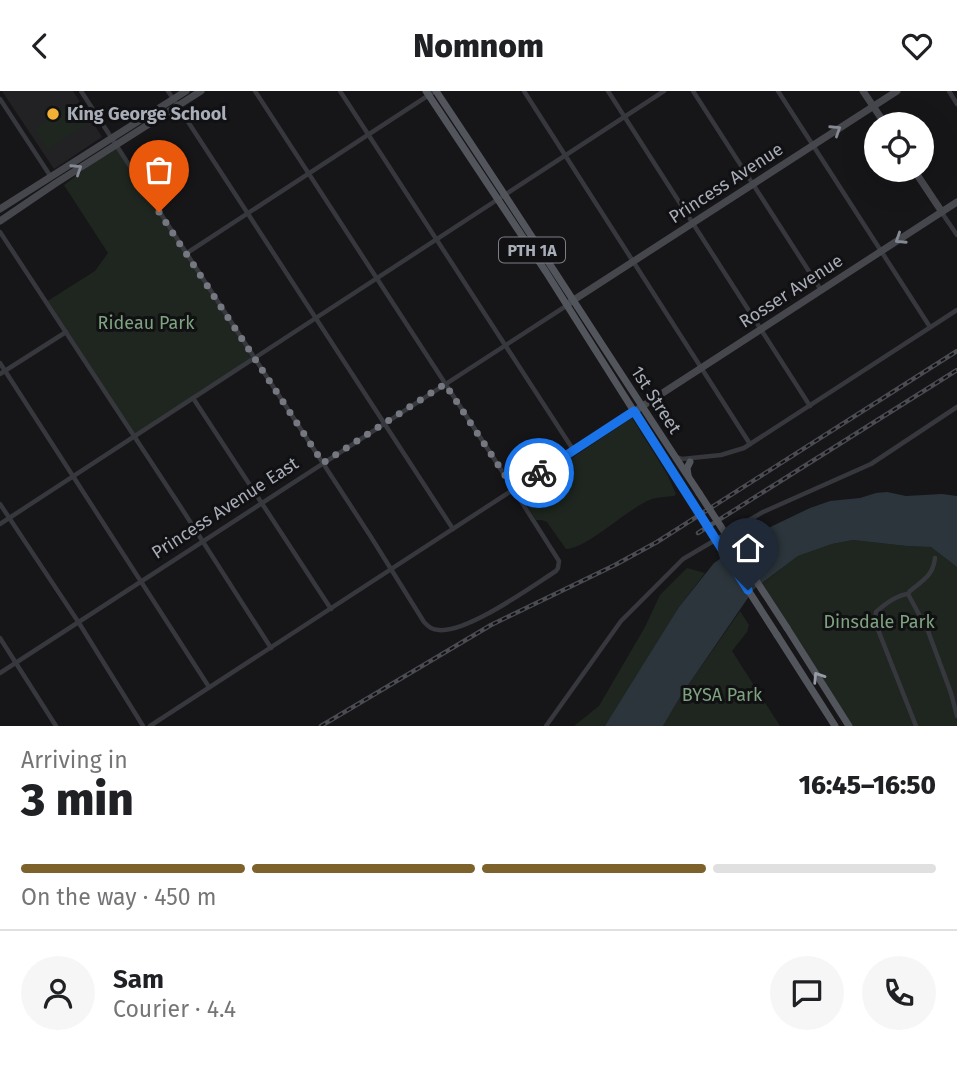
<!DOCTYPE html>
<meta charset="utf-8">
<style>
body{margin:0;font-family:"Fira Sans",sans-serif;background:#f6f6f6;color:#202124;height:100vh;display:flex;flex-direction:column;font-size:26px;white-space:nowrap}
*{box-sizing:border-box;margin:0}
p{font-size:23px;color:#757577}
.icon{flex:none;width:38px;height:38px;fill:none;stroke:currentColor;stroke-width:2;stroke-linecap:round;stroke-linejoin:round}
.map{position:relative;height:635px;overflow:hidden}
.sheet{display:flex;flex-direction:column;background:#fff;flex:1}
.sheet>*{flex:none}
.controls{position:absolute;left:864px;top:21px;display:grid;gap:14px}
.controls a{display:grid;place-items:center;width:70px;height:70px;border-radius:50%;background:#fff;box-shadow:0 7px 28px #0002;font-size:35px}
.pin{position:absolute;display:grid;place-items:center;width:60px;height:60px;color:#fff;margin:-72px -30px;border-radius:50% 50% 50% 0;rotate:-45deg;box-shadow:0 0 7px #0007}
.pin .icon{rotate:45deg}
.courier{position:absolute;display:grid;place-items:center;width:70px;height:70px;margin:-35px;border:5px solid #1a73e8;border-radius:50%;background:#fff;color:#222;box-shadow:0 2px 9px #0007}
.overview em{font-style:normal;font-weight:800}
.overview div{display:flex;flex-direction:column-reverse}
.overview{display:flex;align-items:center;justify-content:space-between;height:119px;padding:0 21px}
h1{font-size:46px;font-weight:800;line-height:52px}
.bar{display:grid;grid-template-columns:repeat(4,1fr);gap:10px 7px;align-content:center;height:84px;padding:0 21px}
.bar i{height:9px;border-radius:5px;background:#e0e0e0}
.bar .selected{background:#7e622b}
.bar p{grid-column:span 4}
.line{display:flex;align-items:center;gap:18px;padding:0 21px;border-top:2px solid #e0e0e0}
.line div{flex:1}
.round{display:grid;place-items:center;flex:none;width:74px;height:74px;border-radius:37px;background:#f6f6f6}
header{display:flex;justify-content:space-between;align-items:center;height:91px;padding:0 21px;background:#fff;font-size:32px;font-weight:800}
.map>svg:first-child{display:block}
.built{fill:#222225}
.green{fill:#1e261f}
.water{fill:#2c353c}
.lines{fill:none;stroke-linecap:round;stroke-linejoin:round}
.street{stroke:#37383d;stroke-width:4.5}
.secondary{stroke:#45474d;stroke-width:7}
.primary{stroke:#53555c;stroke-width:7}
.rail-casing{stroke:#4a4c52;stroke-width:4.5}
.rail{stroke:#111113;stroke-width:2;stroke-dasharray:5;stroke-linecap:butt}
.primary-bridge{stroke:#53555c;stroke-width:7}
.oneway{stroke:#858993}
.oneway2{stroke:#979ba6}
.done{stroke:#757880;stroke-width:7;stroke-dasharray:0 12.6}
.route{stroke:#1a73e8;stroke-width:9}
.poi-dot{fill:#f2b134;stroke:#111113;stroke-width:2.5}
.labels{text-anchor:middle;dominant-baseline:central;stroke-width:6;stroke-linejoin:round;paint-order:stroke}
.shield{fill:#111113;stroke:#7b7e86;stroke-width:2}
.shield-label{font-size:16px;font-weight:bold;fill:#a8adb8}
.poi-label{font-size:18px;font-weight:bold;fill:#a8adb8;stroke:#111113;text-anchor:start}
.street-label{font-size:18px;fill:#a8adb8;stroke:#111113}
.park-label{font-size:18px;fill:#7fa381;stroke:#111113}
</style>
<header><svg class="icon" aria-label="back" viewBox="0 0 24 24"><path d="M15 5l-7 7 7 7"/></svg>Nomnom<svg class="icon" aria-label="heart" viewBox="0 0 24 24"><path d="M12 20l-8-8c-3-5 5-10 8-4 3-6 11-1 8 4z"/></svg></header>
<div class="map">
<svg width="957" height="635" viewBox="0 0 957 635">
<rect width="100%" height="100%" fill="#161618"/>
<path class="built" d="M2 0H73L102 46 54 78Z"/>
<g class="green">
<path d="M74 12 87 33 47 59 34 38Z"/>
<path d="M116 54 254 267 134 346 46 211 95 180 108 162 64 94Z"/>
<path d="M632 327 667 383 676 403 674 405C667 406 659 406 652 408 629 416 587 458 566 458L547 431 542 429H536L522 406V400Z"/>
<path d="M853 449 907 455 931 456 957 476V635H851L760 494 798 465 832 453Z"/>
<path d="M687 477 705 482 679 516 612 627 605 635H574L599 615 645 536 660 504Z"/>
<path d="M740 520 749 534 747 541 732 560 780 635H663L680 606Z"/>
</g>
<path class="water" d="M887 401 906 405 942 403 957 405V476L931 456 907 455 853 449 832 453 798 465 754 498 680 606 663 635H605L679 516 714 472 758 442 810 417 830 410 860 407 876 402Z"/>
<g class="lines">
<g class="street">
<path d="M81 0 371 446 424 531C429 536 432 539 439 539 467 542 531 496 556 480L558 477 559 470 493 366 255 0"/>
<path d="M168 0 453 438"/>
<path d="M340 0 574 360"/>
<path d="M524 0 750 353"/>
<path d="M608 0 810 315"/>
<path d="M693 0 821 199"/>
<path d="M778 0 930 236"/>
<path d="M949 0 957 13"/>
<path d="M0 8 51 86"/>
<path d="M942 122 957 144"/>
<path d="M0 141 182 418 271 557"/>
<path d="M187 162 435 0"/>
<path d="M0 272 209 596"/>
<path d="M0 283 66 241"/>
<path d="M193 307 331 518"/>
<path d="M676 366 682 368 721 364 744 357 957 219"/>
<path d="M0 413 79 532 143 635"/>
<path d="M0 433 664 0"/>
<path d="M908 503 910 500C923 489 933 485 935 467"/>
<path d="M0 547 56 635"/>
<path d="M0 582 566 215"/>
<path d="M150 635 634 320"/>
<path d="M546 635 621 530 683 468 763 421 871 373 957 316"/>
<path d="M916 635 875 531 876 521C885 513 896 504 908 503L928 540 951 602 957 625"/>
</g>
<g class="secondary">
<path d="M863 0 885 33"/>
<path d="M914 79 942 121"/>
<path d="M0 118 186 0"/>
<path d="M0 130 56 92 201 0"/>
<path d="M569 212 897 0"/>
<path d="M638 318 957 111"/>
</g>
<g class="primary">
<path d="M426 0 546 181 690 409"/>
<path d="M436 0C525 133 611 269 699 402"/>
<path d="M688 384 687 377 690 371"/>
<path d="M787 537 849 635"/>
<path d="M777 544 835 635"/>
</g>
<defs>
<g id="rail">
<path d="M698 442 957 279"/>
<path d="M321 635 491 534 615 474 657 451 957 260"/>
</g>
</defs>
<use href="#rail" class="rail-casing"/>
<use href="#rail" class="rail"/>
<g class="primary-bridge">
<path d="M699 402 787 537"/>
<path d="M690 409 777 544"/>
</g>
</g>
<defs><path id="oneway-chevron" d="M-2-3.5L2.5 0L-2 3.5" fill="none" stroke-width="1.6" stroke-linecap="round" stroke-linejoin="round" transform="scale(1.75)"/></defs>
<g class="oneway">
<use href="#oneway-chevron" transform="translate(836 39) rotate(-33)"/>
<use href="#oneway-chevron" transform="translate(77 78) rotate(-33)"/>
<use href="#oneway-chevron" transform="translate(900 148) rotate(147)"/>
</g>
<use class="oneway2" href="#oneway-chevron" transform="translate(818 586) rotate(-123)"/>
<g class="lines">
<path class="done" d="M159 121 323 372 445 293 514 398 539 382"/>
<path class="route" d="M539 382 634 320 748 499"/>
</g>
<circle class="poi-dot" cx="53" cy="23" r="7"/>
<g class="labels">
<rect class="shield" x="499" y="146.5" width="66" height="25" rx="5"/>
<g class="shield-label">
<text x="532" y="159">PTH 1A</text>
</g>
<g class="poi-label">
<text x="67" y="23">King George School</text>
</g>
<g class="street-label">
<text transform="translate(726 92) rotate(-33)">Princess Avenue</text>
<text transform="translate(791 200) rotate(-33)">Rosser Avenue</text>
<text transform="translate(656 309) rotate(57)">1st Street</text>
<text transform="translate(225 417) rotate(-33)">Princess Avenue East</text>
</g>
<g class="park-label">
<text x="146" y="232">Rideau Park</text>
<text x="879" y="531">Dinsdale Park</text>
<text x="722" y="604">BYSA Park</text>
</g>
</g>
</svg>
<div class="controls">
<a><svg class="icon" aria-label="locate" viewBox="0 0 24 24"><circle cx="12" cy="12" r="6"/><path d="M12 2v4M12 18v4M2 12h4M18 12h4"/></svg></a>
</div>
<div class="pin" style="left:159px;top:121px;background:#ea580c"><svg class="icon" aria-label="bag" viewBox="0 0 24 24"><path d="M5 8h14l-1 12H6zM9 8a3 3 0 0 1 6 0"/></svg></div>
<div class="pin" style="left:748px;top:499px;background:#1f2937"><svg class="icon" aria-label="home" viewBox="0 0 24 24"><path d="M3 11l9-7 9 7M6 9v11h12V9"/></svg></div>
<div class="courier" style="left:539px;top:382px"><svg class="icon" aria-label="bike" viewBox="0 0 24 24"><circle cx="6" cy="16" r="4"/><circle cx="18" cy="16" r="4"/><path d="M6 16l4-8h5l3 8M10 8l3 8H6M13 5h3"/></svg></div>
</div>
<section class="sheet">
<div class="overview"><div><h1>3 min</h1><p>Arriving in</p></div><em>16:45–16:50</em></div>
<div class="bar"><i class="selected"></i><i class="selected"></i><i class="selected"></i><i></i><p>On the way · 450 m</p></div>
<div class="line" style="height:126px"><a class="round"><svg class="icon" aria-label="person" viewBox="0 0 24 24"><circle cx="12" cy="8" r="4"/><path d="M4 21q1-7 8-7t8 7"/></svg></a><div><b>Sam</b><p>Courier · 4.4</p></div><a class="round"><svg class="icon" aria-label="chat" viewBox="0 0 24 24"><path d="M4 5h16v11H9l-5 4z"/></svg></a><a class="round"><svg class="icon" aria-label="phone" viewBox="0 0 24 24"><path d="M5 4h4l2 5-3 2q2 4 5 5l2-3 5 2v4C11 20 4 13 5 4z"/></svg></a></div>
</section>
